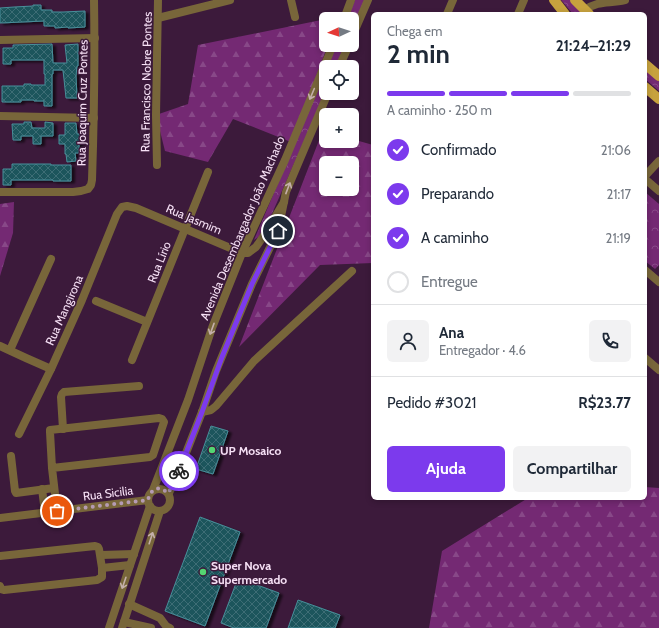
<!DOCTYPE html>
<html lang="pt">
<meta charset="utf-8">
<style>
body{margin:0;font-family:Cabin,sans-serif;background:#f2f2f3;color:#1f2937;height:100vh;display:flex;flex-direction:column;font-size:15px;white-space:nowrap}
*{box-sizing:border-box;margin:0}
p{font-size:13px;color:#747a83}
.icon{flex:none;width:22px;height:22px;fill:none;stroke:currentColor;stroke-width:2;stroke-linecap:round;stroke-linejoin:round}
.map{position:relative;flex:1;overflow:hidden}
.drawer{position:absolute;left:371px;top:12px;width:276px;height:488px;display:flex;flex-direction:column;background:#fff;border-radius:6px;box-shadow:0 2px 6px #0003}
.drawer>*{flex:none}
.needle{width:26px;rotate:266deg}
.fabs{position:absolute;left:319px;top:12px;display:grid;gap:8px}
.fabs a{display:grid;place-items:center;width:40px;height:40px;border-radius:6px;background:#fff;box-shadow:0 2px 6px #0003;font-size:20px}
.pin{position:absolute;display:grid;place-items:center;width:34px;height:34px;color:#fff;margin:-17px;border:2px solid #fff;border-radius:50%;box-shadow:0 1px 4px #0007}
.courier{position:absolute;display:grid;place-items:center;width:40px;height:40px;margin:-20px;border:3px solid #7c3aed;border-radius:50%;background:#fff;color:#222;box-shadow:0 1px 5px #0007}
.headline em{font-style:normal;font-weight:800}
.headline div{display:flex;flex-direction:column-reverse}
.headline{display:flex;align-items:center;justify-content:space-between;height:68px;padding:0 16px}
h1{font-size:26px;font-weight:800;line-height:30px}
.bar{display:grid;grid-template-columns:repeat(4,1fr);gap:6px 4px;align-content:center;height:48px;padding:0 16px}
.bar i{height:5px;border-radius:3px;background:#e0e1e3}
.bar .current{background:#7c3aed}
.bar p{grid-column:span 4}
.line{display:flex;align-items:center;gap:10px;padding:0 16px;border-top:1px solid #e0e1e3}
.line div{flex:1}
.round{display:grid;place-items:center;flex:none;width:42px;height:42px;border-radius:6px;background:#f2f2f3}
ol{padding:0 16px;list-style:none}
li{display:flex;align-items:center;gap:12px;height:44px}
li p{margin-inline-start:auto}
li .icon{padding:4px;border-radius:50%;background:#7c3aed;color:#fff;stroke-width:4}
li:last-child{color:#747a83}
li i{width:22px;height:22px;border:2px solid #e0e1e3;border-radius:50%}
.primary-button{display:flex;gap:8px;margin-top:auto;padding:8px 16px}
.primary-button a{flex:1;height:46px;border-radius:6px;background:#7c3aed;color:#fff;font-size:16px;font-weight:800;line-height:46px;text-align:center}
.primary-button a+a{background:#f2f2f3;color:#1f2937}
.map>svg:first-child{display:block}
.forest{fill:url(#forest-firs);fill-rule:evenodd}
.park{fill:url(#park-crowns)}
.building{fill:url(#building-cross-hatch);stroke:#488f9a;filter:url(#shadow)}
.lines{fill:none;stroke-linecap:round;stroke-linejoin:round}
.minor{stroke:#78663a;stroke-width:8}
.major{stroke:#c7a23e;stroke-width:10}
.oneway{stroke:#c4afaa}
.done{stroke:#b59bb4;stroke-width:4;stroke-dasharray:0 7.2}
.route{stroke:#7c3aed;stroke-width:5}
.poi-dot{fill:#54d672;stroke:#3c1a3b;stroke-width:1.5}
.labels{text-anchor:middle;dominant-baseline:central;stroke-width:3;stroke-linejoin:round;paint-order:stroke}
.street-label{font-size:12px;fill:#f6e0f5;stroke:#3c1a3b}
.poi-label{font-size:12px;font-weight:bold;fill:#f6e0f5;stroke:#3c1a3b;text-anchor:start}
</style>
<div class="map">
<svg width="659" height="628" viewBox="0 0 659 628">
<defs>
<pattern id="forest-firs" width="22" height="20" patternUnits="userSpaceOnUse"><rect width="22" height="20" fill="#742973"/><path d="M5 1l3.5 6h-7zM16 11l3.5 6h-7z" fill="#884888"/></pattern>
<pattern id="park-crowns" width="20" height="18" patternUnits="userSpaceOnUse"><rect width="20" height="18" fill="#742973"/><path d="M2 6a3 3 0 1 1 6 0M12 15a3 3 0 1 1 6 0" fill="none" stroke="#884888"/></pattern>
<pattern id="building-cross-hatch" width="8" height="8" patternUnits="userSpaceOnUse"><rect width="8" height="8" fill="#1d555c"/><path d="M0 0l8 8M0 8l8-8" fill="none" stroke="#3e6d74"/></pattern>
<filter id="shadow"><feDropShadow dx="3.5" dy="2" stdDeviation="1" flood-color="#0009"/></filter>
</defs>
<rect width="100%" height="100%" fill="#3c1a3b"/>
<g class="forest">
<path d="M326 19V45H328L291 142 233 119 208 162 165 151 156 115 188 104 198 45Z"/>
<path d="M323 130 326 131V141H352V139L373 145V263L320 265 239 347ZM326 163H352V189H326Z"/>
<path d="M14 202 13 233 0 276V204Z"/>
<path d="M645 487 659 488V628H429L442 551 528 498H645Z"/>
</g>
<g class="park">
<path d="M355 0H366L352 31V19H347Z"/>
<path d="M561 0H571L585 14H573Z"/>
<path d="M336 45H346L336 67H327Z"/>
<path d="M645 68 659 81V91L645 79Z"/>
<path d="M326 70V91L263 234 254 240Z"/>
<path d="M645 192 659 204V265L655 269 645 261Z"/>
</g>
<g class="building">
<path d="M33 5H41V10H52V12H63L85 11V27L68 28V27L55 28V26H44V21L0 23V8L14 7 33 6Z"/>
<path d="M52 44 53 63H67L65 45 78 44V66H77L76 76 77 98H66L63 70H53V74H52V106H44V101H34V100H21V102H2V86H24V84H31V85H45V74H44V60H11V64H3V48H13V45Z"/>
<path d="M24 122H31L32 128H45V122L53 123V136H41V144H33V136H21V140H13L12 124H24Z"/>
<path d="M65 123H76L77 134H81L82 143H79V153H75L76 161 67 162 66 154H65V144H59V135H65Z"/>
<path d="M12 164H51V165H71V181H53V180H11V185H3V169H12Z"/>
<path d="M211 426 228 431 213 474 196 469Z"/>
<path d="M200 517 240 532 205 626 165 611Z"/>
<path d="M238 578 279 593 266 628H234L221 623Z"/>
<path d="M298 600 340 615 335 628H288Z"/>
</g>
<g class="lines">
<g class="minor">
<path d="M291 0 295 17"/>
<path d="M585 10C599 0 609 4 625 0"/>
<path d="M447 14 453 0"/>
<path d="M518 14 524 0"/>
<path d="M158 18 230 0"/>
<path d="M344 19 351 0"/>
<path d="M352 37 368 0"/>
<path d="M0 40 95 38"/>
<path d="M339 67 349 45"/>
<path d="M0 116 94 118"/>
<path d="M157 165 156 115 158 0"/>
<path d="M645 176 659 161"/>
<path d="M645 179 659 191"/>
<path d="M0 192H73L81 191 88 189 91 185 92 180C94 120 95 60 94 0"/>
<path d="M645 270 659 282"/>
<path d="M96 301 147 322"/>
<path d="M0 346 26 358 51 369"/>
<path d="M10 350 51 259"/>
<path d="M645 358 659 370"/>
<path d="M132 360 208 172"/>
<path d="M202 412 211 410 216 406 254 361 352 271"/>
<path d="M63 429 61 397 62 394 64 392 139 386"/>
<path d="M19 434 51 369 82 300 117 214 122 207 127 206 136 208 242 253H248L256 247 263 237 284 202"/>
<path d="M11 456 15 491 16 493 54 488"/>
<path d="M52 468 150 457 153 455 164 422 162 419 159 418 50 430V432L52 468 57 511"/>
<path d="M42 489 45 512"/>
<circle cx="159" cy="500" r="11"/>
<path d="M153 490 188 400 212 328 242 253 285 160 333 45"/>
<path d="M169 493 175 481 202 412 216 371 252 284 278 231 286 192 328 93"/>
<path d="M0 518 148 500"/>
<path d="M101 555 134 554"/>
<path d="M0 556 95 546 98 547 99 549 102 568V577L97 580 4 590 1 589 0 586"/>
<path d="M102 568 130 565"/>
<path d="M129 604 160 618 166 626 170 628"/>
<path d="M124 622 151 628"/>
<path d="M109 628 150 506"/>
<path d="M122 628 160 511"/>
</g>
<g class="major">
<path d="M554 0 565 14"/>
<path d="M575 0 589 14"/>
<path d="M645 64 659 76"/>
<path d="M645 87 659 99"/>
</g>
</g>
<defs><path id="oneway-shaft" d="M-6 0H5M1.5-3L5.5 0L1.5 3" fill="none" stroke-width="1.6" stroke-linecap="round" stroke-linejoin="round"/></defs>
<g class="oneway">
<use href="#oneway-shaft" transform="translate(312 94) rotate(113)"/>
<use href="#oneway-shaft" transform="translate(288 188) rotate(-69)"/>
<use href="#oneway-shaft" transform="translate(212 329) rotate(110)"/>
<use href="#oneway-shaft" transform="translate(151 538) rotate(-72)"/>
<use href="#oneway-shaft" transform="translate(124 583) rotate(109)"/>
</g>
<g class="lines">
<path class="done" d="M57 511 148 500C151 488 159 485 168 493L175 482 179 471"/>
<path class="route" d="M179 471 202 412 222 357 252 284 278 231"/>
</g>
<g class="poi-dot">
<circle cx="212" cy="450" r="4"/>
<circle cx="203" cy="572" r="4"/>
</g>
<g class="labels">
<g class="street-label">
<text transform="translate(146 82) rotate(-89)">Rua Francisco Nobre Pontes</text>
<text transform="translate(82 103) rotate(-89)">Rua Joaquim Cruz Pontes</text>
<text transform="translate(194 219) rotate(23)">Rua Jasmim</text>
<text transform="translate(242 228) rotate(-67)">Avenida Desembargador João Machado</text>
<text transform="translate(159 262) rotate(-68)">Rua Lírio</text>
<text transform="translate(64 310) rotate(-66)">Rua Mangirona</text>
<text transform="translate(108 493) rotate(-7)">Rua Sicilia</text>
</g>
<g class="poi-label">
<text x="220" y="450">UP Mosaico</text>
<text x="211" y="565">Super Nova<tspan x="211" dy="14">Supermercado</tspan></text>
</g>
</g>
</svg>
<div class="fabs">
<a><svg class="needle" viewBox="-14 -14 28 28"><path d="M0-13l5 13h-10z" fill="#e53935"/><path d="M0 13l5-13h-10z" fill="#747a83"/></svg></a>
<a><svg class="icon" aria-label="locate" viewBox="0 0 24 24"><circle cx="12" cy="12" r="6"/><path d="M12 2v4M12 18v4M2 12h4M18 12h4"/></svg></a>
<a>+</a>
<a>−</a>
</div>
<div class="pin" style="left:57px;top:511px;background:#ea580c"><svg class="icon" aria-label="bag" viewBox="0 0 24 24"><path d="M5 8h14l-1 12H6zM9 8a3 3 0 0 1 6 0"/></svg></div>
<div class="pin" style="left:278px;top:231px;background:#1f2937"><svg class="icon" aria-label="home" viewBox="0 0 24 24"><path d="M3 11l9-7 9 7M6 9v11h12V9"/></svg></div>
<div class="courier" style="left:179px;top:471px"><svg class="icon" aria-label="bike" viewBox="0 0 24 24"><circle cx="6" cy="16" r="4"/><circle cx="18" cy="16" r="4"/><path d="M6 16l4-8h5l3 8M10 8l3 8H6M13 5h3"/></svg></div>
<section class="drawer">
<div class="headline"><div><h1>2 min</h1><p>Chega em</p></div><em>21:24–21:29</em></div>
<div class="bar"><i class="current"></i><i class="current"></i><i class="current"></i><i></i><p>A caminho · 250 m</p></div>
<ol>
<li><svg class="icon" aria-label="check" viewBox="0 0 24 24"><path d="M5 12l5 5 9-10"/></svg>Confirmado<p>21:06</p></li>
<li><svg class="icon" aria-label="check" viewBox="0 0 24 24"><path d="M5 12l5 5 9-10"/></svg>Preparando<p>21:17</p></li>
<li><svg class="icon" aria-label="check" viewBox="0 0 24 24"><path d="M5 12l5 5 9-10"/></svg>A caminho<p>21:19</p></li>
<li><i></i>Entregue</li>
</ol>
<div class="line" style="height:72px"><a class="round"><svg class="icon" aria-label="person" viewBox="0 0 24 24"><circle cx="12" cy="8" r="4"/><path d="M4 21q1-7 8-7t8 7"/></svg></a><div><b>Ana</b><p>Entregador · 4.6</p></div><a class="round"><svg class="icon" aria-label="phone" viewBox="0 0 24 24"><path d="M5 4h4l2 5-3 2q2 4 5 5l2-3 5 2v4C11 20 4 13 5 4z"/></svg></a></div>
<div class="line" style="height:52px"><div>Pedido #3021</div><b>R$23.77</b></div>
<div class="primary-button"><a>Ajuda</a><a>Compartilhar</a></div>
</section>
</div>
